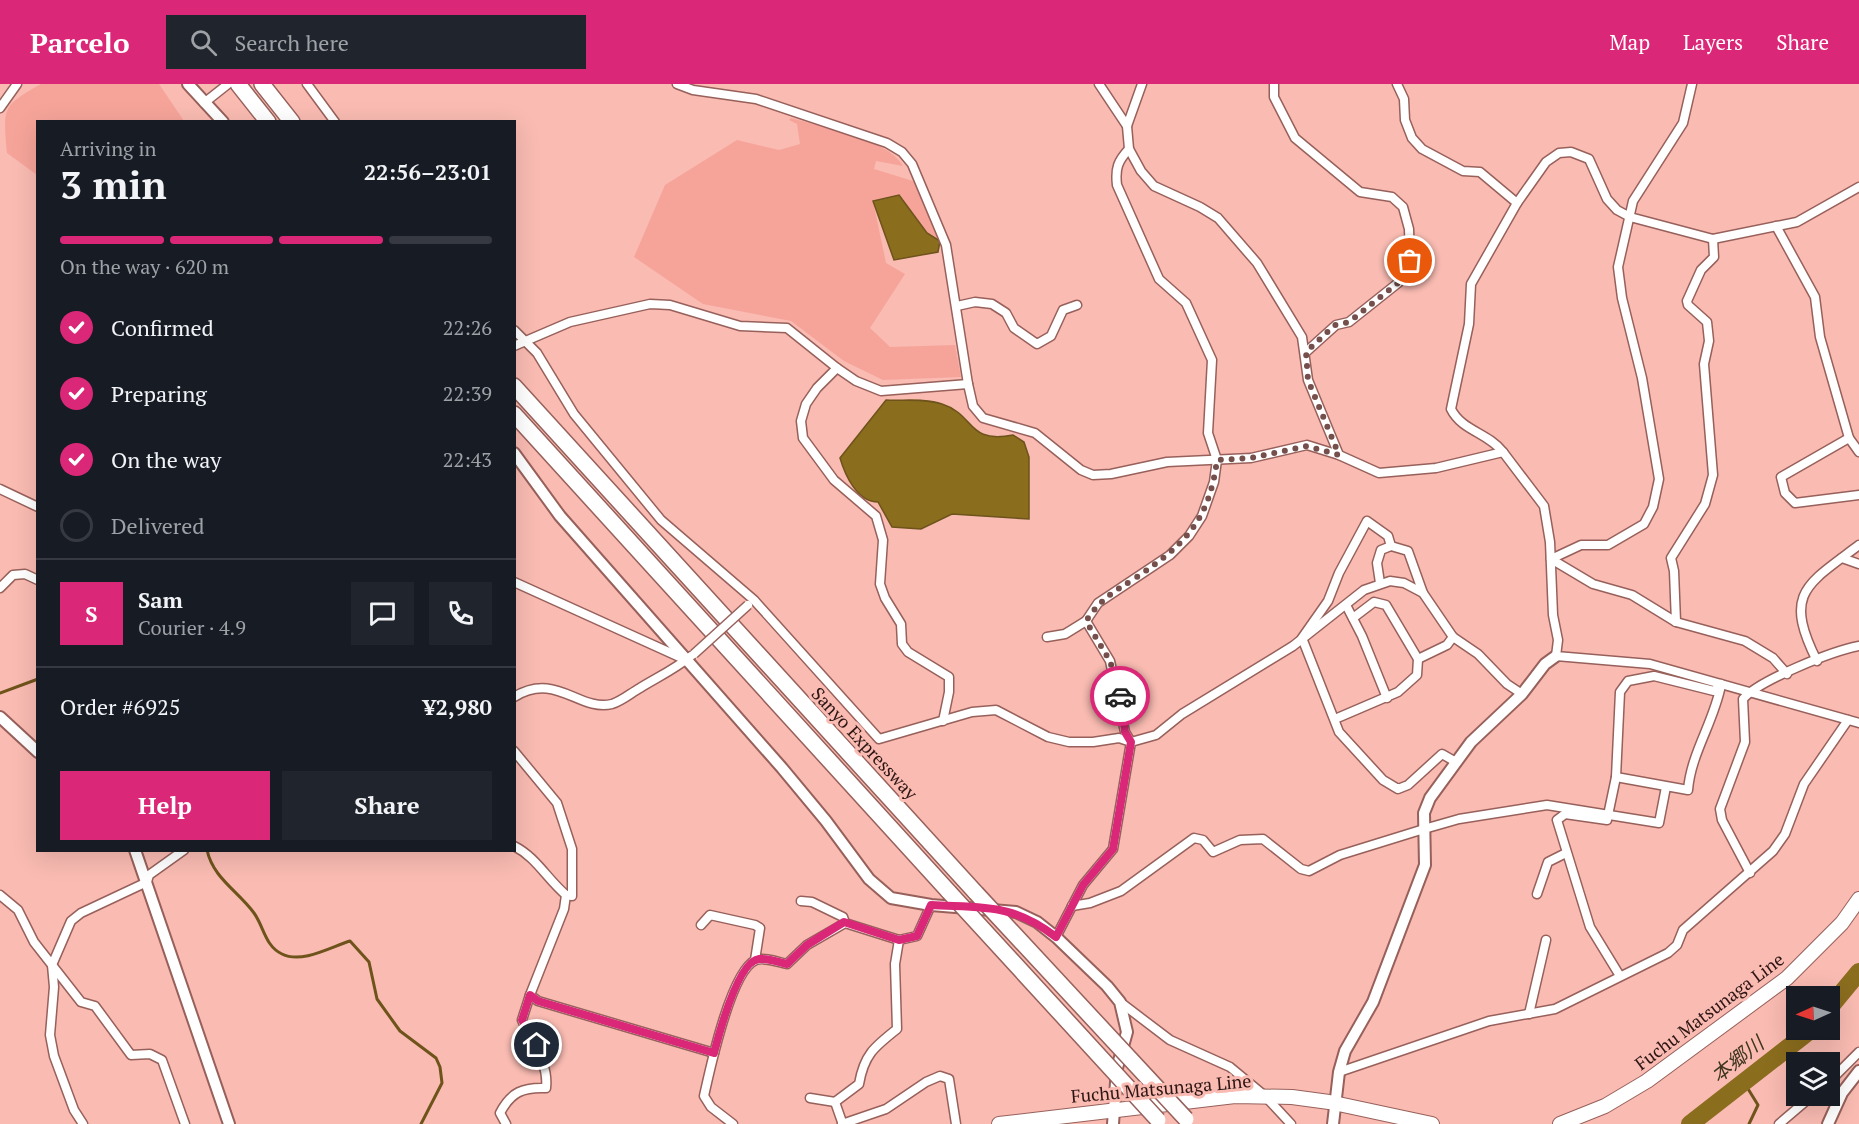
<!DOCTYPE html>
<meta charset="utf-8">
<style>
body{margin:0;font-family:"PT Serif","Noto Sans JP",serif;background:#20242c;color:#f1f3f6;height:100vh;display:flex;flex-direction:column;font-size:22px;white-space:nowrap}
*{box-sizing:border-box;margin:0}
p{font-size:20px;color:#9ea1a6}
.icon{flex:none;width:33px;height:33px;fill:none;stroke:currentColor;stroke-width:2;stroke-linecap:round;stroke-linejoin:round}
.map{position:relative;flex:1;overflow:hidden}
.drawer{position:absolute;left:36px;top:36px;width:480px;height:732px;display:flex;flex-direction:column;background:#171b24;border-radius:0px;box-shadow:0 6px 24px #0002}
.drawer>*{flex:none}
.needle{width:39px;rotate:267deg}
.tools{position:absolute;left:1786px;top:902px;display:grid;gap:12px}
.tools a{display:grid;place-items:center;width:54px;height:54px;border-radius:0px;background:#171b24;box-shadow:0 6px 24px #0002;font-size:30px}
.pin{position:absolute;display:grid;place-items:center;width:51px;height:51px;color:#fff;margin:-26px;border:3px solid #fff;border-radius:50%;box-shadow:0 2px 6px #0007}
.courier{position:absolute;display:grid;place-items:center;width:60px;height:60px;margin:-30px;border:4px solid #db2777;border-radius:50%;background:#fff;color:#222;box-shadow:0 2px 8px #0007}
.overview em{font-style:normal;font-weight:600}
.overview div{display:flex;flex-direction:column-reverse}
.overview{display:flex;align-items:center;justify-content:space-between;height:102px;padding:0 24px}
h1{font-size:39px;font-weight:600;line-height:45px}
.bar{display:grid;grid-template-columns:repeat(4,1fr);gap:9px 6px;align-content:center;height:72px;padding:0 24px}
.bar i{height:8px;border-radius:4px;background:#363941}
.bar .on{background:#db2777}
.bar p{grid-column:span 4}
.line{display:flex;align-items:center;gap:15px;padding:0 24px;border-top:2px solid #363941}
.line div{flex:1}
.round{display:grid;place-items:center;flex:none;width:63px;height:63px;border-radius:0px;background:#20242c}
ol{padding:0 24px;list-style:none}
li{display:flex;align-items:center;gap:18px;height:66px}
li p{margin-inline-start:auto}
li .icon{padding:6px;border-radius:50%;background:#db2777;color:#fff;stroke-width:4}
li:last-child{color:#9ea1a6}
li i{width:33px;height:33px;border:3px solid #363941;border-radius:50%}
.action{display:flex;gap:12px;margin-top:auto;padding:12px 24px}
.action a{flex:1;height:69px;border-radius:0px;background:#db2777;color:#fff;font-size:24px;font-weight:600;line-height:69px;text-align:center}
.action a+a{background:#20242c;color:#f1f3f6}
header{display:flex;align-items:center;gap:36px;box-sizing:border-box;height:84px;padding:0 30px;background:#db2777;color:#fff}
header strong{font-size:28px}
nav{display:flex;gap:33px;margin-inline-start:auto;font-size:21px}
.search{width:420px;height:54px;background:#20242c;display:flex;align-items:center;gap:15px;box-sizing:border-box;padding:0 21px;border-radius:0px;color:#9ea1a6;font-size:22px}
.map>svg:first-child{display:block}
.green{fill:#f6a49a}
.water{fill:#8b6d1e;stroke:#6e531b;stroke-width:1.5}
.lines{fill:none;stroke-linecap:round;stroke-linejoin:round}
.stream{stroke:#6e531b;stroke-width:3}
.river{stroke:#8b6d1e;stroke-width:18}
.minor-casing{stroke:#97605a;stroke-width:11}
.tertiary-casing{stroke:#97605a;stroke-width:14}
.primary-casing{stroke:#97605a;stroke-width:16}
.motorway-casing{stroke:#97605a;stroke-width:18}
.minor{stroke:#fff;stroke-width:8}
.tertiary{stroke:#fff;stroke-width:10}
.primary{stroke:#fff;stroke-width:14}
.motorway{stroke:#fff;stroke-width:15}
.minor-bridge-casing{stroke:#97605a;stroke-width:11;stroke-linecap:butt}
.motorway-bridge-casing{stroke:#97605a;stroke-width:18;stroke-linecap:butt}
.minor-bridge{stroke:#fff;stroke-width:8}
.motorway-bridge{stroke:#fff;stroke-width:15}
.done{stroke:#744f4b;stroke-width:6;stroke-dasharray:0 10.8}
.route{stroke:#db2777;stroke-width:8}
.labels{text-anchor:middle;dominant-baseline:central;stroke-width:6;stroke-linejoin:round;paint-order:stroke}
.street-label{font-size:18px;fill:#2c1513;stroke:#f9bbb2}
.water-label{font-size:20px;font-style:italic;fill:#40361f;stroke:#f9bbb2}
</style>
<header>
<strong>Parcelo</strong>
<div class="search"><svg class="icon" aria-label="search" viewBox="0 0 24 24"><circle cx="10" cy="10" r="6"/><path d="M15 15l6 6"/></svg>Search here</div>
<nav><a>Map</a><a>Layers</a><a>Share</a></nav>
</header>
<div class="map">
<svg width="1859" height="1040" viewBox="0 0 1859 1040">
<rect width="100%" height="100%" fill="#f9bbb2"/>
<g class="green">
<path d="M41 0H159L184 37 38 38 37 91 7 69C4 24 0 23 41 0Z"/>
<path d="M791 34C819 42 890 56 903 82L876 77 874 85 916 98 940 157 927 149 899 111 873 117 886 179 905 190 870 244 890 263 955 261 961 293 883 296 844 277 791 237 703 220 634 173 665 101 737 56 779 66 800 60 797 40 789 36Z"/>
</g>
<g class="water">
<path d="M899 111 927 149 940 157 938 168 894 176 873 117Z"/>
<path d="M886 316C903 317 925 314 942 320 976 331 966 360 1013 351L1024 358 1029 373V435L952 430 921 445 892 443 878 418C857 418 845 391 840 374Z"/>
</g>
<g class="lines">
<g class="stream">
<path d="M0 609 38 595"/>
<path d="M207 766C213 794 238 807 254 829 264 843 265 862 282 870 302 880 331 863 350 857L369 878 377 915 400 947 436 974 440 983 442 999 421 1040"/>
<path d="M1745 1000 1758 1021 1749 1040"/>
</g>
<g class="river">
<path d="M1830 923 1859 888"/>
<path d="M1690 1040 1812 945"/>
</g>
<defs>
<g id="minor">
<path d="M307 0 335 38"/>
<path d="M677 0 693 6 756 15 887 59 902 68 912 80 946 161 968 300 973 322 983 334 1035 349 1081 386 1093 391 1111 390 1167 378 1251 374 1307 361 1339 371 1379 389 1436 384 1503 368 1544 422 1550 458 1553 531 1558 556 1556 572 1650 580 1859 639"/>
<path d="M1099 0 1127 42"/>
<path d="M1142 0 1127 42 1129 65 1141 87 1154 102 1200 123 1218 134 1257 179 1302 253 1308 296 1339 371"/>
<path d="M1274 0V13L1295 54 1360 108 1392 113 1403 123 1409 145 1410 177 1398 199 1349 238 1336 241 1306 268"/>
<path d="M1397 0 1404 15 1405 36 1412 54 1422 65 1463 87 1480 88 1517 119"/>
<path d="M204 19 228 0"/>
<path d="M0 24 17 0"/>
<path d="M1776 142 1815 213 1820 253 1849 354 1859 368"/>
<path d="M957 222 975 218 992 220 1006 229 1014 244 1037 260 1051 252 1063 226 1077 221"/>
<path d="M514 246 537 269 574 330 661 436 754 516 879 655 972 628 996 626 1048 653 1069 658H1093L1119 654 1131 658"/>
<path d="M514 262 570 238 650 220 670 221 740 242 787 244 837 284 856 297 881 307 968 300"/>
<path d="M837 284 817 304 806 320 801 337 803 354 834 396 876 432 883 456 880 500 885 514 901 540 902 560 908 568 949 593V608L943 637"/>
<path d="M1849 354 1781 393 1785 409 1795 419 1859 411"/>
<path d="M1503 368C1487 348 1462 347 1451 325L1469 240 1471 200 1517 119 1546 78 1559 69 1571 68 1589 75 1607 115 1617 126 1630 133 1713 155 1797 138 1859 103"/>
<path d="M0 405 38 423"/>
<path d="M1391 462 1388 452 1367 437 1339 489 1328 517 1302 554 1339 648 1383 696 1398 705 1408 701 1442 670 1456 678"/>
<path d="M1842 474 1859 480"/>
<path d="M1551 475 1581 461H1608L1644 440 1653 423 1659 395 1642 294 1622 214 1618 183 1633 117 1683 39 1692 0"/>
<path d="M1551 475 1593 500 1632 511 1676 538 1745 557 1773 574 1787 590"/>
<path d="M514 498 684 575"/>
<path d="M1380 499 1377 479 1381 466 1391 462 1408 467 1423 509"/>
<path d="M0 504 13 491 25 490 38 496"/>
<path d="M1346 521 1362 552 1387 614"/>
<path d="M1086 537 1098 519 1170 471 1189 452 1202 432 1214 398 1217 376 1208 349 1212 276 1186 219 1159 195 1117 101C1115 84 1118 77 1129 65"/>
<path d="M1676 538 1674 487 1671 474 1705 420 1713 391 1704 280 1709 257 1707 238 1688 221 1687 217 1701 186 1714 173 1713 155"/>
<path d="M1047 553 1065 550 1086 537 1110 577 1125 648 1131 658"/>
<path d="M1418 575 1447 561 1453 553"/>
<path d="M1817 577C1783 509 1806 501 1859 461"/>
<path d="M514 613C556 587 579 628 612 620 622 617 631 609 640 604 658 593 675 585 691 572"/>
<path d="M1335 635 1398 608 1417 591 1418 575 1386 521 1374 518 1353 534"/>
<path d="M514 667 557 719 572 765V812L566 811"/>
<path d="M1616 693 1688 706C1691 669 1714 638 1721 601"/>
<path d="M514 762C536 773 547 795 566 811L564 825 530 911 538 917 714 969"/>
<path d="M1750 789 1722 736 1720 725 1745 658 1743 615C1759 596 1833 567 1859 562"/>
<path d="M1537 810 1548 778 1566 769"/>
<path d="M0 811 18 826 34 858 81 918 95 922 131 971 150 970 162 976 185 1040"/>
<path d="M801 817 812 818 843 833 845 839"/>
<path d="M1072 822 1090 819 1121 807 1194 754 1203 756 1213 768 1240 756 1263 755 1301 785 1309 787 1340 771 1424 745 1459 735 1547 721 1659 739 1666 703"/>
<path d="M701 841 710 831 755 841 760 844 755 876"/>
<path d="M1056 853 1083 801 1113 765 1131 658 1156 651 1182 630 1293 562 1364 506 1390 497 1404 499 1423 509 1453 553 1478 570 1507 600 1522 610"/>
<path d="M1620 892 1590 843 1557 736 1565 730 1607 736 1616 693 1620 608 1628 597 1654 592 1714 607 1721 600"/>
<path d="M1120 918 1170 956 1230 983 1265 1012 1291 1040"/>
<path d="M1529 930 1546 856"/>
<path d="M1339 988 1489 937 1555 925 1668 869 1677 861 1683 846 1773 767 1785 750 1804 700 1848 636"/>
<path d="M1830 997 1859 968"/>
<path d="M810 1014 835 1018"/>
<path d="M842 1038 835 1018 859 1000C864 971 874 963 897 945L895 880 899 856"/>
<path d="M83 1040 74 1026 54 972 50 951 54 903 52 881 71 837 81 829 147 798 149 791 184 766"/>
<path d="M506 1040 500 1029C511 1008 523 1003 546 1004 549 978 531 958 522 936L530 911"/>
<path d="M733 1040 711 1023 704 1012C710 985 731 886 756 876 764 873 778 878 787 880L807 861 845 839 899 856 917 852 931 821"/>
<path d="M842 1040 886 1025 926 998 940 992 949 995 956 1040"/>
<path d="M1779 1040 1813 1011"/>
</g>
<g id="tertiary">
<path d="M188 0 223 38"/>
<path d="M514 369 560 432 782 684 826 737 869 795 891 814 931 821 1016 828 1037 838 1056 853 1107 902 1120 918 1127 948 1117 984 1113 1040"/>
<path d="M0 633 38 668"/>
<path d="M135 766 229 1040"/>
<path d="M1333 1040 1339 988 1345 967 1373 918 1425 781 1424 729 1430 714 1471 658 1522 610 1545 580 1556 572"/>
<path d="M1828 1040 1842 1009 1859 987"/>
</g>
<g id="primary">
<path d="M999 1040 1235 1012 1292 1013 1329 1018 1432 1040"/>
<path d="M1560 1040 1605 1022 1647 997 1787 894 1842 839 1859 815"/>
</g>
<g id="motorway">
<path d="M238 0 268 38"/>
<path d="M262 0 292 38"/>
<path d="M514 302 976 809"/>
<path d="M514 330 949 808"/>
</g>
</defs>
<use href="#minor" class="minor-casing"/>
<use href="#tertiary" class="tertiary-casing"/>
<use href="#primary" class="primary-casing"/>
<use href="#motorway" class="motorway-casing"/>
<use href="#minor" class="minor"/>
<use href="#tertiary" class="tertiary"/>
<use href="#primary" class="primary"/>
<use href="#motorway" class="motorway"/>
<defs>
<path id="minor-bridge" d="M694 570 748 521"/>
<g id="motorway-bridge">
<path d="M949 808 1158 1036"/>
<path d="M976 809 1186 1035"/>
</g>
</defs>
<use href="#minor-bridge" class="minor-bridge-casing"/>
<use href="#motorway-bridge" class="motorway-bridge-casing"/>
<use href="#minor-bridge" class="minor-bridge"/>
<use href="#motorway-bridge" class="motorway-bridge"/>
</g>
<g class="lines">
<path class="done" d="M1120 612 1110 577 1086 537C1100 516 1113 508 1134 495 1184 461 1209 438 1217 376L1251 374 1307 362 1339 371 1308 296 1306 268 1335 241 1349 238 1398 199 1410 177"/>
<path class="route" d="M537 961 522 936 530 911 538 917 714 969C719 950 738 877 759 875 768 874 779 878 787 880L807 861 844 838 899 856 917 852 931 821C983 824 1012 819 1056 853L1083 801 1113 765 1131 658 1125 648 1120 612"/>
</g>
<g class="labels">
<g class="street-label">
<text transform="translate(865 659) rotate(47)">Sanyo Expressway</text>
<text transform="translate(1709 927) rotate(-37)">Fuchu Matsunaga Line</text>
<text transform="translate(1161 1004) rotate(-5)">Fuchu Matsunaga Line</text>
</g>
<g class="water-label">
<text transform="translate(1737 975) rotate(-38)">本郷川</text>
</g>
</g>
</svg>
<div class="tools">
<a><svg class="needle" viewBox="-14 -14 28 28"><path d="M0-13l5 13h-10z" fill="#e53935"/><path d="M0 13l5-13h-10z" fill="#9ea1a6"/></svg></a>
<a><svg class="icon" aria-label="layers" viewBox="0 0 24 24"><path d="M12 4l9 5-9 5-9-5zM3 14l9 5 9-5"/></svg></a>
</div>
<div class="pin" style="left:1410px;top:177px;background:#ea580c"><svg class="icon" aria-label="bag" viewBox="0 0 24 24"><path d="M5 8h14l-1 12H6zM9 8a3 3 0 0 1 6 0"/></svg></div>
<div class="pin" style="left:537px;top:961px;background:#1f2937"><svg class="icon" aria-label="home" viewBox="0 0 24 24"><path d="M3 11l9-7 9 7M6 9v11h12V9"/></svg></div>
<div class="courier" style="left:1120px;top:612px"><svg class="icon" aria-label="car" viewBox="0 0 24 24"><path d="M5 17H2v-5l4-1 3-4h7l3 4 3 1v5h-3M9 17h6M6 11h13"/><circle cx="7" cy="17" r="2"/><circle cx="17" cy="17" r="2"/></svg></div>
<section class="drawer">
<div class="overview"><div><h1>3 min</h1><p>Arriving in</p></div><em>22:56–23:01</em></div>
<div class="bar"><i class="on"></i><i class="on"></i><i class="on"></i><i></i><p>On the way · 620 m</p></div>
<ol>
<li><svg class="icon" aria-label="check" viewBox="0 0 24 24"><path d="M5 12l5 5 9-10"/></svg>Confirmed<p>22:26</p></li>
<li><svg class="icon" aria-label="check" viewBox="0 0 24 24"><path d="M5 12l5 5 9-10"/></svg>Preparing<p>22:39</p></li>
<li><svg class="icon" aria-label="check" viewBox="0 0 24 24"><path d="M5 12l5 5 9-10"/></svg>On the way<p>22:43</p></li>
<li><i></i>Delivered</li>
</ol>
<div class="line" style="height:108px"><b class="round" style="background:#db2777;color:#fff">S</b><div><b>Sam</b><p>Courier · 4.9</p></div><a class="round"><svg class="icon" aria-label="chat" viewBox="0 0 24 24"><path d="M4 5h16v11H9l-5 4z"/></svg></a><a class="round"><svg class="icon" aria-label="phone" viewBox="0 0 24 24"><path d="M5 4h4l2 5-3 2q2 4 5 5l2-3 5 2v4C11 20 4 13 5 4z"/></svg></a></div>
<div class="line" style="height:78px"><div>Order #6925</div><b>¥2,980</b></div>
<div class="action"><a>Help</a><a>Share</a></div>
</section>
</div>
